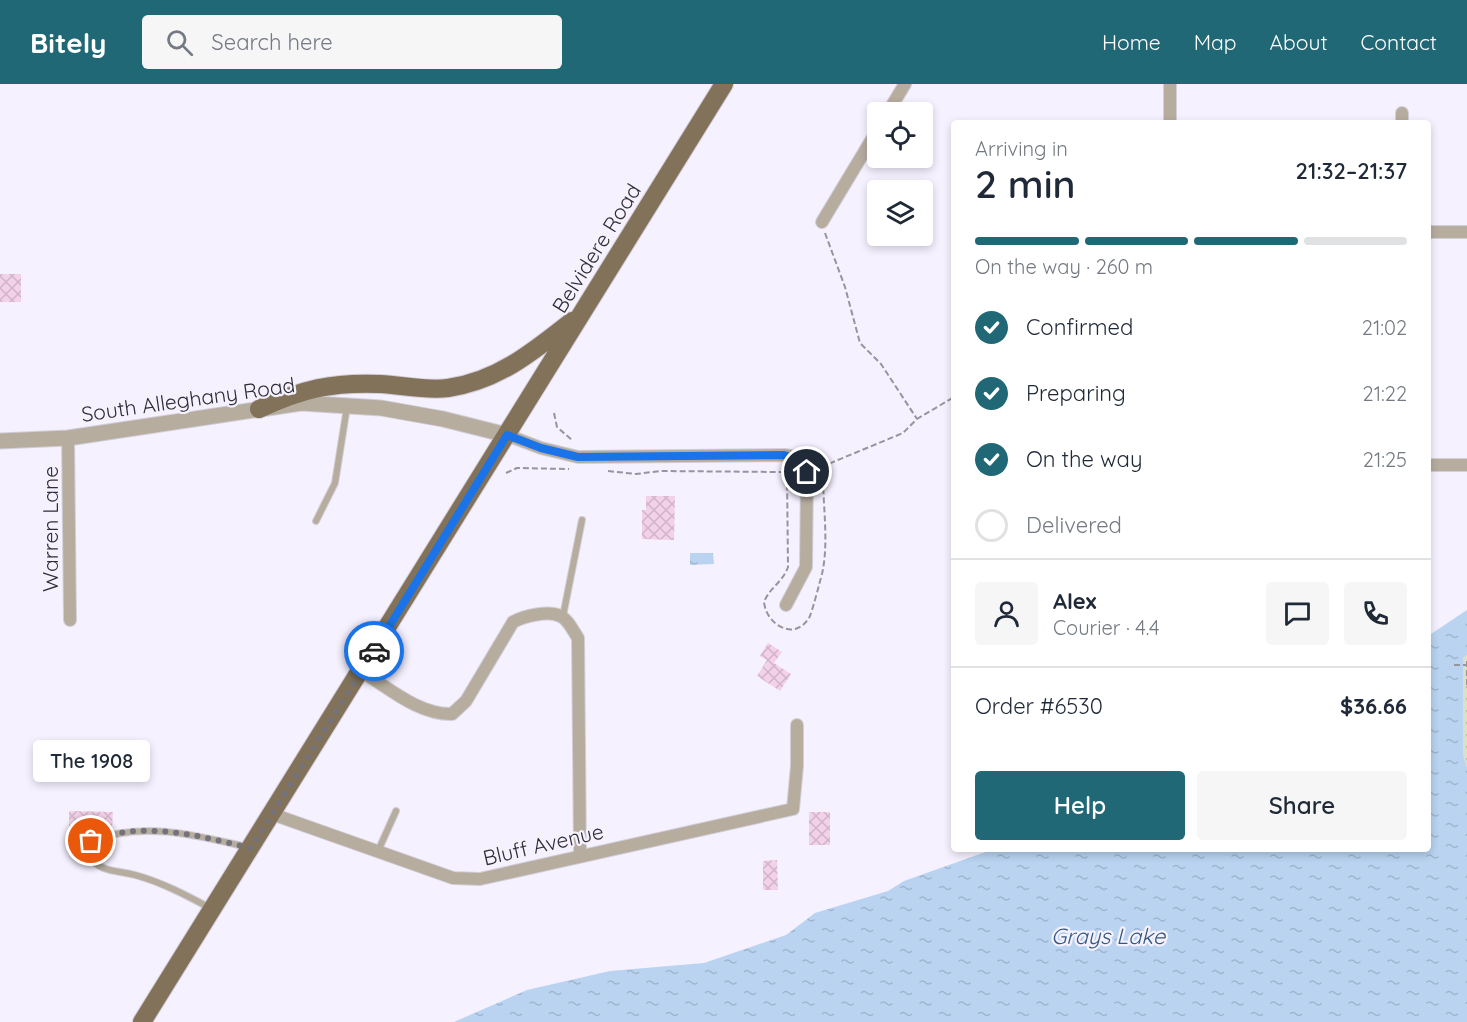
<!DOCTYPE html>
<meta charset="utf-8">
<style>
body{margin:0;font-family:Quicksand,sans-serif;background:#f6f6f7;color:#1f2937;height:100vh;display:flex;flex-direction:column;font-size:22px;white-space:nowrap}
*{box-sizing:border-box;margin:0}
p{font-size:20px;color:#747a83}
.icon{flex:none;width:33px;height:33px;fill:none;stroke:currentColor;stroke-width:2;stroke-linecap:round;stroke-linejoin:round}
.map{position:relative;flex:1;overflow:hidden}
.side{position:absolute;left:951px;top:36px;width:480px;height:732px;display:flex;flex-direction:column;background:#fff;border-radius:6px;box-shadow:0 3px 9px #0003}
.side>*{flex:none}
.tools{position:absolute;left:867px;top:18px;display:grid;gap:12px}
.tools a{display:grid;place-items:center;width:66px;height:66px;border-radius:6px;background:#fff;box-shadow:0 3px 9px #0003;font-size:30px}
.pin{position:absolute;display:grid;place-items:center;width:51px;height:51px;color:#fff;margin:-26px;border:3px solid #fff;border-radius:50%;box-shadow:0 2px 6px #0007}
.courier{position:absolute;display:grid;place-items:center;width:60px;height:60px;margin:-30px;border:4px solid #1a73e8;border-radius:50%;background:#fff;color:#222;box-shadow:0 2px 8px #0007}
.bubble{position:absolute;height:42px;border-radius:6px;background:#fff;box-shadow:0 3px 9px #0003;font-size:20px;font-weight:600;line-height:42px;text-align:center}
.overview em{font-style:normal;font-weight:600}
.overview div{display:flex;flex-direction:column-reverse}
.overview{display:flex;align-items:center;justify-content:space-between;height:102px;padding:0 24px}
h1{font-size:39px;font-weight:600;line-height:45px}
.bar{display:grid;grid-template-columns:repeat(4,1fr);gap:9px 6px;align-content:center;height:72px;padding:0 24px}
.bar i{height:8px;border-radius:4px;background:#e0e1e3}
.bar .current{background:#216877}
.bar p{grid-column:span 4}
.line{display:flex;align-items:center;gap:15px;padding:0 24px;border-top:2px solid #e0e1e3}
.line div{flex:1}
.round{display:grid;place-items:center;flex:none;width:63px;height:63px;border-radius:6px;background:#f6f6f7}
ol{padding:0 24px;list-style:none}
li{display:flex;align-items:center;gap:18px;height:66px}
li p{margin-inline-start:auto}
li .icon{padding:6px;border-radius:50%;background:#216877;color:#fff;stroke-width:4}
li:last-child{color:#747a83}
li i{width:33px;height:33px;border:3px solid #e0e1e3;border-radius:50%}
.button{display:flex;gap:12px;margin-top:auto;padding:12px 24px}
.button a{flex:1;height:69px;border-radius:6px;background:#216877;color:#fff;font-size:24px;font-weight:600;line-height:69px;text-align:center}
.button a+a{background:#f6f6f7;color:#1f2937}
header{display:flex;align-items:center;gap:36px;box-sizing:border-box;height:84px;padding:0 30px;background:#216877;color:#fff}
header strong{font-size:28px}
nav{display:flex;gap:33px;margin-inline-start:auto;font-size:21px}
.search{width:420px;height:54px;background:#f6f6f7;display:flex;align-items:center;gap:15px;box-sizing:border-box;padding:0 21px;border-radius:6px;color:#747a83;font-size:22px}
.map>svg:first-child{display:block}
.grass{fill:url(#grass-dots)}
.water{fill:url(#water-ripples)}
.building{fill:url(#building-cross-hatch)}
.lines{fill:none;stroke-linecap:round;stroke-linejoin:round}
.service-casing{stroke:#d2ceda;stroke-width:8}
.minor-casing{stroke:#d2ceda;stroke-width:14}
.tertiary-casing{stroke:#d2ceda;stroke-width:17}
.primary-casing{stroke:#d2ceda;stroke-width:20}
.path{stroke:#97949e;stroke-width:2;stroke-dasharray:6 3;stroke-linecap:butt}
.service{stroke:#b6ad9f;stroke-width:6}
.minor{stroke:#b6ad9f;stroke-width:12}
.tertiary{stroke:#b6ad9f;stroke-width:15}
.primary{stroke:#817259;stroke-width:18}
.done{stroke:#75727a;stroke-width:6;stroke-dasharray:0 10.8}
.route{stroke:#1a73e8;stroke-width:8}
.labels{text-anchor:middle;dominant-baseline:central;stroke-width:4.5;stroke-linejoin:round;paint-order:stroke}
.street-label{font-size:21px;fill:#2f2d33;stroke:#f6f1ff}
.water-label{font-size:22px;font-style:italic;fill:#345982;stroke:#f6f1ff}
</style>
<header>
<strong>Bitely</strong>
<div class="search"><svg class="icon" aria-label="search" viewBox="0 0 24 24"><circle cx="10" cy="10" r="6"/><path d="M15 15l6 6"/></svg>Search here</div>
<nav><a>Home</a><a>Map</a><a>About</a><a>Contact</a></nav>
</header>
<div class="map">
<svg width="1467" height="938" viewBox="0 0 1467 938">
<defs>
<pattern id="grass-dots" width="8" height="8" patternUnits="userSpaceOnUse" patternTransform="scale(1.5)"><rect width="8" height="8" fill="#dae1cb"/><path d="M2 2h.1M6 6h.1" fill="none" stroke="#bbc1af" stroke-width="1.8" stroke-linecap="round"/></pattern>
<pattern id="water-ripples" width="26" height="14" patternUnits="userSpaceOnUse" patternTransform="scale(1.5)"><rect width="26" height="14" fill="#b9d3f0"/><path d="M2 4q2-2 4 0t4 0M15 11q2-2 4 0t4 0" fill="none" stroke="#9fb5ce"/></pattern>
<pattern id="building-cross-hatch" width="8" height="8" patternUnits="userSpaceOnUse" patternTransform="scale(1.5)"><rect width="8" height="8" fill="#f2d1e9"/><path d="M0 0l8 8M0 8l8-8" fill="none" stroke="#d0b4c8"/></pattern>
</defs>
<rect width="100%" height="100%" fill="#f6f1ff"/>
<path class="grass" d="M1467 571V683L1463 672V574Z"/>
<g class="water">
<path d="M690 469H713L714 480 690 481Z"/>
<path d="M1467 526V571L1463 574V671L1467 683V938H454L527 906 610 887 704 879 786 851 815 829 888 807 904 797 994 765H1428V552Z"/>
</g>
<g class="building">
<rect x="0" y="190" width="21" height="28"/>
<path d="M646 412H675L674 456 642 455V426H646Z"/>
<path d="M768 559 782 568 774 579 791 590 780 607 757 592 767 576 760 572Z"/>
<path d="M69 727 113 728 112 745 100 749 69 748Z"/>
<rect x="809" y="728" width="21" height="33"/>
<path d="M777 776 778 806H763V777Z"/>
</g>
<g class="lines">
<defs>
<g id="service">
<path d="M316 437 335 399 347 323"/>
<path d="M563 532 582 436"/>
<path d="M378 767 396 727"/>
<path d="M210 824C186 811 161 798 135 791 116 786 106 789 91 776V757C143 737 195 751 247 763"/>
</g>
<g id="minor">
<path d="M1170 0V39"/>
<path d="M888 28 905 0"/>
<path d="M1402 29V39"/>
<path d="M822 138 878 45"/>
<path d="M1428 148H1467"/>
<path d="M507 351 541 364 578 373 784 371 796 373 807 388 806 483 786 521"/>
<path d="M68 354 70 536"/>
<path d="M1428 381H1467"/>
<path d="M361 587C389 604 419 631 452 630L466 617 513 538C524 532 549 526 560 532 568 535 573 547 578 554L580 772"/>
<path d="M272 730 453 794 480 795 793 725 797 682V641"/>
</g>
<path id="tertiary" d="M0 357 68 354 301 319 381 324 443 335 507 351"/>
<g id="primary">
<path d="M259 325C303 305 331 298 380 300 402 301 426 307 448 304 498 297 534 267 572 237"/>
<path d="M142 938 724 0"/>
</g>
</defs>
<use href="#service" class="service-casing"/>
<use href="#minor" class="minor-casing"/>
<use href="#tertiary" class="tertiary-casing"/>
<use href="#primary" class="primary-casing"/>
<g class="path">
<path d="M825 149 845 203 860 259 881 280 917 335"/>
<path d="M554 329 557 343 573 357"/>
<path d="M821 383 903 349 917 335 954 313"/>
<path d="M608 387 636 390 660 387 781 388 787 392 788 483C783 498 770 503 764 518 766 540 794 558 809 534 812 529 820 497 822 490 829 459 823 423 823 392L822 383 812 372"/>
<path d="M506 389 517 384 569 385"/>
<path d="M1467 577V602"/>
<path d="M1454 581H1467"/>
</g>
<use href="#service" class="service"/>
<use href="#minor" class="minor"/>
<use href="#tertiary" class="tertiary"/>
<use href="#primary" class="primary"/>
</g>
<g class="lines">
<path class="done" d="M91 757C144 736 198 752 251 764L374 567"/>
<path class="route" d="M374 567 507 351 541 364 578 373 784 371 801 377 807 388"/>
</g>
<g class="labels">
<g class="street-label">
<text transform="translate(596 164) rotate(-58)">Belvidere Road</text>
<text transform="translate(188 315) rotate(-8)">South Alleghany Road</text>
<text transform="translate(50 445) rotate(-90)">Warren Lane</text>
<text transform="translate(543 760) rotate(-13)">Bluff Avenue</text>
</g>
<g class="water-label">
<text x="1108" y="852">Grays Lake</text>
</g>
</g>
</svg>
<div class="tools">
<a><svg class="icon" aria-label="locate" viewBox="0 0 24 24"><circle cx="12" cy="12" r="6"/><path d="M12 2v4M12 18v4M2 12h4M18 12h4"/></svg></a>
<a><svg class="icon" aria-label="layers" viewBox="0 0 24 24"><path d="M12 4l9 5-9 5-9-5zM3 14l9 5 9-5"/></svg></a>
</div>
<div class="pin" style="left:91px;top:757px;background:#ea580c"><svg class="icon" aria-label="bag" viewBox="0 0 24 24"><path d="M5 8h14l-1 12H6zM9 8a3 3 0 0 1 6 0"/></svg></div>
<div class="pin" style="left:807px;top:388px;background:#1f2937"><svg class="icon" aria-label="home" viewBox="0 0 24 24"><path d="M3 11l9-7 9 7M6 9v11h12V9"/></svg></div>
<div class="courier" style="left:374px;top:567px"><svg class="icon" aria-label="car" viewBox="0 0 24 24"><path d="M5 17H2v-5l4-1 3-4h7l3 4 3 1v5h-3M9 17h6M6 11h13"/><circle cx="7" cy="17" r="2"/><circle cx="17" cy="17" r="2"/></svg></div>
<div class="bubble" style="left:33px;top:656px;width:117px">The 1908</div>
<section class="side">
<div class="overview"><div><h1>2 min</h1><p>Arriving in</p></div><em>21:32–21:37</em></div>
<div class="bar"><i class="current"></i><i class="current"></i><i class="current"></i><i></i><p>On the way · 260 m</p></div>
<ol>
<li><svg class="icon" aria-label="check" viewBox="0 0 24 24"><path d="M5 12l5 5 9-10"/></svg>Confirmed<p>21:02</p></li>
<li><svg class="icon" aria-label="check" viewBox="0 0 24 24"><path d="M5 12l5 5 9-10"/></svg>Preparing<p>21:22</p></li>
<li><svg class="icon" aria-label="check" viewBox="0 0 24 24"><path d="M5 12l5 5 9-10"/></svg>On the way<p>21:25</p></li>
<li><i></i>Delivered</li>
</ol>
<div class="line" style="height:108px"><a class="round"><svg class="icon" aria-label="person" viewBox="0 0 24 24"><circle cx="12" cy="8" r="4"/><path d="M4 21q1-7 8-7t8 7"/></svg></a><div><b>Alex</b><p>Courier · 4.4</p></div><a class="round"><svg class="icon" aria-label="chat" viewBox="0 0 24 24"><path d="M4 5h16v11H9l-5 4z"/></svg></a><a class="round"><svg class="icon" aria-label="phone" viewBox="0 0 24 24"><path d="M5 4h4l2 5-3 2q2 4 5 5l2-3 5 2v4C11 20 4 13 5 4z"/></svg></a></div>
<div class="line" style="height:78px"><div>Order #6530</div><b>$36.66</b></div>
<div class="button"><a>Help</a><a>Share</a></div>
</section>
</div>
